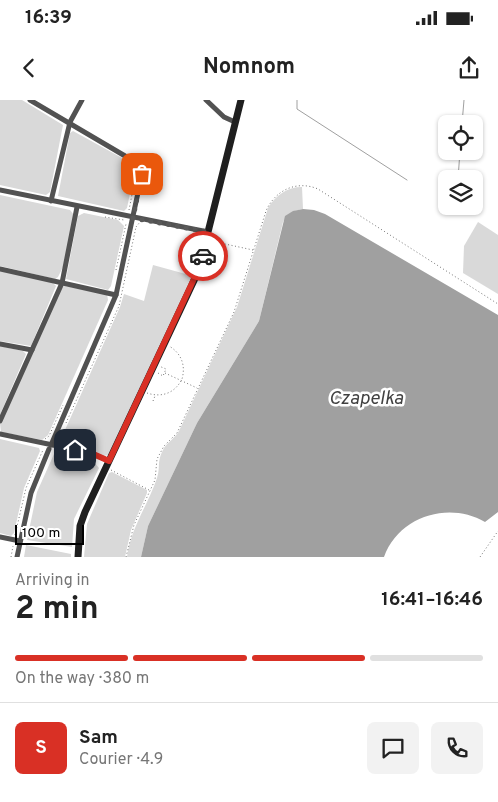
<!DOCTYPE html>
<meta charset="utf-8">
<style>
body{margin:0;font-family:Overpass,sans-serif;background:#f2f2f2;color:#222;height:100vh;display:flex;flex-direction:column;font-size:19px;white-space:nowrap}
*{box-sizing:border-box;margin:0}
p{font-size:16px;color:#767676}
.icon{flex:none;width:28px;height:28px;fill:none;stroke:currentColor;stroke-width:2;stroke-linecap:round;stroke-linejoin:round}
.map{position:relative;height:457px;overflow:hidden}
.side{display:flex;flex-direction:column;background:#fff;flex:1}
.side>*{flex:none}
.buttons{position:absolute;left:438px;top:15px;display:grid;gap:10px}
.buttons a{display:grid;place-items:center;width:45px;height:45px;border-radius:8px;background:#fff;box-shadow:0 1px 4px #0004;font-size:25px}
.scale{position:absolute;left:15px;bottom:12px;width:69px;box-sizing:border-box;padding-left:5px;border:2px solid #000;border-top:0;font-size:14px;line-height:18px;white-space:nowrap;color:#000;-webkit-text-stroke:4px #fff;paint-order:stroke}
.pin{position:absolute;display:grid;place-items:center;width:42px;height:42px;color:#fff;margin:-21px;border-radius:10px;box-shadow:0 2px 8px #0006}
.courier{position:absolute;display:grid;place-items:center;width:50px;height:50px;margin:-25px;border:4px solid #d93025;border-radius:50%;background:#fff;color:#222;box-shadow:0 1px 6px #0007}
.headline em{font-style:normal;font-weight:700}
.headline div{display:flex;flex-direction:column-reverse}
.headline{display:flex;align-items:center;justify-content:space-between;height:85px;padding:0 15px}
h1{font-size:32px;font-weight:700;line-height:38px}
.bar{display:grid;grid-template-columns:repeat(4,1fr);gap:8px 5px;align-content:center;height:60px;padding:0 15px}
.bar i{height:6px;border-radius:4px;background:#e0e0e0}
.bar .on{background:#d93025}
.bar p{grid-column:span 4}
.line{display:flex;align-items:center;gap:12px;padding:0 15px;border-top:1px solid #e0e0e0}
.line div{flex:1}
.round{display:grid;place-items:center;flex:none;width:52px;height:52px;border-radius:8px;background:#f2f2f2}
.status{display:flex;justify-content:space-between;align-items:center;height:35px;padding:0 25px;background:#fff;direction:ltr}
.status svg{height:14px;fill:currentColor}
header{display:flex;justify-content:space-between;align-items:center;height:65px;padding:0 15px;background:#fff;font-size:22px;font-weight:700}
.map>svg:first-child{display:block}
.green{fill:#d9d9d9}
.water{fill:#a0a0a0}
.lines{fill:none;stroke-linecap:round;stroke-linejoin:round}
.stream{stroke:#a0a0a0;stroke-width:1}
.path{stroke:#747474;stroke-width:1;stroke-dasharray:1 2.5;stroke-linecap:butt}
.street{stroke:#525252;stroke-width:5}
.secondary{stroke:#1f1f1f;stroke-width:7}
.done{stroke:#595959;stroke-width:5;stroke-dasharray:0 9}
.route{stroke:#d93025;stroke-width:6}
.labels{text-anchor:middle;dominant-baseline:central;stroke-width:5;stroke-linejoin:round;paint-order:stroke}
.water-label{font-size:19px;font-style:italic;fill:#414141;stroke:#fff}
</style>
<div class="status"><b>16:39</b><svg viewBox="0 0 49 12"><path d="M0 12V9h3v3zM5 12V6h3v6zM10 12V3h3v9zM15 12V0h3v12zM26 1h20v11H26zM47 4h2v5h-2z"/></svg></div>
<header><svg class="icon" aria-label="back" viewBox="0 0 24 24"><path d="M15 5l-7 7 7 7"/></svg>Nomnom<svg class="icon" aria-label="share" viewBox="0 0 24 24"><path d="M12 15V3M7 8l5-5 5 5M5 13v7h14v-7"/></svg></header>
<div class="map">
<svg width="498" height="457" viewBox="0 0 498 457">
<rect width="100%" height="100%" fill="#fff"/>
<g class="green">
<path d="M0 0H22L63 25 50 92 46 95 0 85Z"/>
<path d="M73 31 133 64 135 69 127 108 124 111 58 96 70 33Z"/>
<path d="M302 87 303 109C293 111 287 113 283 122L259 221 197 323 148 426 141 457H127C131 427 148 405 157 378 161 366 156 363 164 348 168 342 175 338 179 331L237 207 268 108C276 95 287 87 302 87Z"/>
<path d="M0 95 70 110 74 115 63 167 58 177 55 179 0 166Z"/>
<path d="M84 113 118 120 124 126 111 186 108 190 66 179 78 116Z"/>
<path d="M478 122 498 135V194L463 173 464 146Z"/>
<path d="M153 165 193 176 110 355 103 356 61 345V339L120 207 124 194 144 201Z"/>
<path d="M0 171 52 182 56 186 31 246 0 241Z"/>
<path d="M65 186 107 194 108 200 48 335 42 340 1 332 0 324 61 187Z"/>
<path d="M0 246 23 251 26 254 0 315Z"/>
<path d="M0 339 39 348 40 351 24 388 14 433 11 436 0 433Z"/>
<path d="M59 352 90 358 99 368 74 419 72 447 27 440 37 392 54 354Z"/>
<path d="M112 372 147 390V393L131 430 125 457H84L87 424 109 373Z"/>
<path d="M26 445 71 454V457H24Z"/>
</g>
<path class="water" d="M303 109 314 110 325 114 498 215V412L485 422C449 401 399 416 384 457H141L148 426 197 323 259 221 285 116 293 111Z"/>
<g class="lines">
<g class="stream">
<path d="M297 0V9L407 80"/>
<path d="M462 24 464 0"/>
<path d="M458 79 460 51"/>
</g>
<g class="path">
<path d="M140 60 148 63 146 73"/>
<path d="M129 110 136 74"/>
<path d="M105 117 124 120"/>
<path d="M136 127 140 122"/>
<path d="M211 141 253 150"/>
<path d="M116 170 126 124"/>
<path d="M158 273 163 276 166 269 159 266"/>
<path d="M165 273 197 288"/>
<path d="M147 293C162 298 175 293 182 279 186 265 181 253 169 246"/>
<path d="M153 301 155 296"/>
<path d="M66 323 119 206 136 127"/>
<path d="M45 339 49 336 63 305"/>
<path d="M111 370 149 390"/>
<path d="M15 435 26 388 43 350"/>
<path d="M11 457 13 446"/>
<path d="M126 457 134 425 155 380 157 359 164 346 177 333 234 212 266 111C275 90 297 80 318 89L498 204"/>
<path d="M480 457 498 431"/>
</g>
<g class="street">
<path d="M30 0 137 63 142 74 116 195 51 345"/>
<path d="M206 0 224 17 235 22"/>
<path d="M0 90 208 132"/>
<path d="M51 101 70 22 82 0"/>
<path d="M0 169 116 195"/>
<path d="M0 244 32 250"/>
<path d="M0 321 62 183 77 107"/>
<path d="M0 334 91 353 109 361"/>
<path d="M0 437 20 441"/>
<path d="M17 457 31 393 49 349"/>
</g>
<path class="secondary" d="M78 457 80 426 85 412 198 172 241 0"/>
</g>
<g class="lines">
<path class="done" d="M142 74 133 118 208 132 203 156"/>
<path class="route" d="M75 350 91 353 109 361 193 181 203 156"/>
</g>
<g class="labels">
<g class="water-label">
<text x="366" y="299">Czapelka</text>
</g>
</g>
</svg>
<div class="buttons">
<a><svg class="icon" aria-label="locate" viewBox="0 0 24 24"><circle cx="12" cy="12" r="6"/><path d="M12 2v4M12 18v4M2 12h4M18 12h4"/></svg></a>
<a><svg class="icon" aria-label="layers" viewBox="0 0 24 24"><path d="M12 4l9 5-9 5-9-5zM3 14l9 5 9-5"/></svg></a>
</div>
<div class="scale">100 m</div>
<div class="pin" style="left:142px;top:74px;background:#ea580c"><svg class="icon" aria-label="bag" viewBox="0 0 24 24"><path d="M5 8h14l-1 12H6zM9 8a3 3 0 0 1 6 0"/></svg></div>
<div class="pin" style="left:75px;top:350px;background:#1f2937"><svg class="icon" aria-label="home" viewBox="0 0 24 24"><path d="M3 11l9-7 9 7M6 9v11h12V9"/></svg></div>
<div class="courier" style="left:203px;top:156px"><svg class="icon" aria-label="car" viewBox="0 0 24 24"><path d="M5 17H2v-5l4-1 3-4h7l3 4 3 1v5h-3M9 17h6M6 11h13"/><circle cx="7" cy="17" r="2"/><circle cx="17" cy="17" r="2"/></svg></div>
</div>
<section class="side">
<div class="headline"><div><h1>2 min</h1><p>Arriving in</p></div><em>16:41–16:46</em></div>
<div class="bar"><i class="on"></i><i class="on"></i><i class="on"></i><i></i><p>On the way · 380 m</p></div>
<div class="line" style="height:90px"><b class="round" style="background:#d93025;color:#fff">S</b><div><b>Sam</b><p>Courier · 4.9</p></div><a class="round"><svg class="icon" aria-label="chat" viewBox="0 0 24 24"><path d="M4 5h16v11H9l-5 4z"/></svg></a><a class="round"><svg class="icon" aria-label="phone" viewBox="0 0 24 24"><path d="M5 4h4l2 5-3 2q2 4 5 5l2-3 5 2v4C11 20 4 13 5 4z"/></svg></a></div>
</section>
